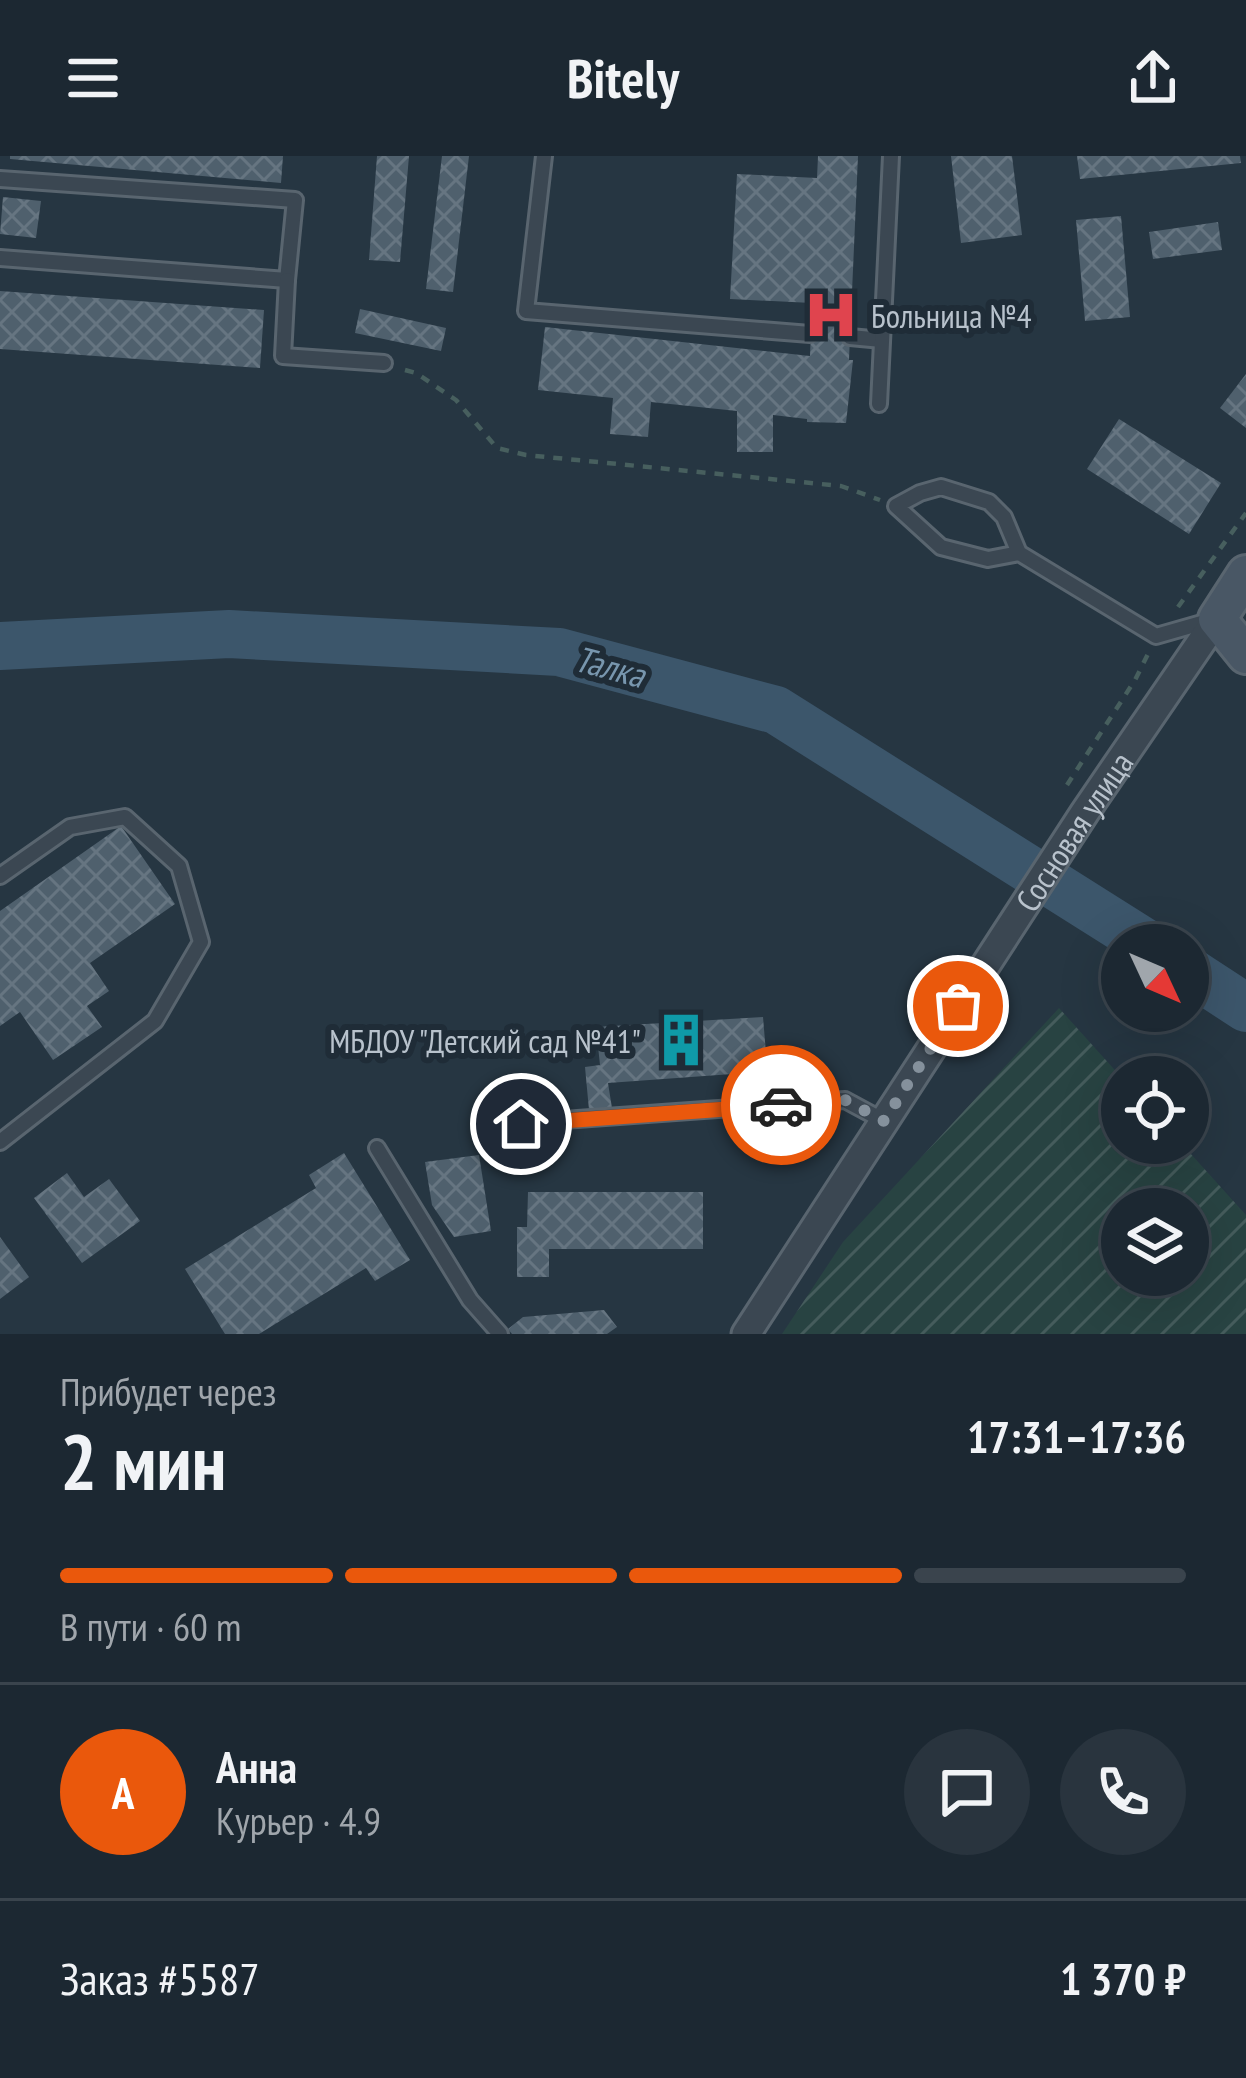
<!DOCTYPE html>
<html lang="ru">
<meta charset="utf-8">
<style>
body{margin:0;font-family:"PT Sans Narrow",sans-serif;background:#29343e;color:#f1f3f6;height:100vh;display:flex;flex-direction:column;font-size:45px;white-space:nowrap}
*{box-sizing:border-box;margin:0}
p{font-size:39px;color:#a0a6ac}
.icon{flex:none;width:66px;height:66px;fill:none;stroke:currentColor;stroke-width:2;stroke-linecap:round;stroke-linejoin:round}
.map{position:relative;height:1178px;overflow:hidden}
.drawer{display:flex;flex-direction:column;background:#1c2832;flex:1}
.drawer>*{flex:none}
.needle{width:78px;rotate:134deg}
.controls{position:absolute;left:1101px;top:768px;display:grid;gap:24px}
.controls a{display:grid;place-items:center;width:108px;height:108px;border-radius:50%;background:#1c2832;box-shadow:0 12px 48px #0002,0 0 0 3px #3a444d;font-size:60px}
.pin{position:absolute;display:grid;place-items:center;width:102px;height:102px;color:#fff;margin:-51px;border:6px solid #fff;border-radius:50%;box-shadow:0 3px 12px #0007}
.courier{position:absolute;display:grid;place-items:center;width:120px;height:120px;margin:-60px;border:9px solid #ea580c;border-radius:50%;background:#fff;color:#222;box-shadow:0 3px 15px #0007}
.overview em{font-style:normal;font-weight:600}
.overview div{display:flex;flex-direction:column-reverse}
.overview{display:flex;align-items:center;justify-content:space-between;height:204px;padding:0 60px}
h1{font-size:78px;font-weight:600;line-height:90px}
.bar{display:grid;grid-template-columns:repeat(4,1fr);gap:18px 12px;align-content:center;height:144px;padding:0 60px}
.bar i{height:15px;border-radius:9px;background:#3a444d}
.bar .selected{background:#ea580c}
.bar p{grid-column:span 4}
.line{display:flex;align-items:center;gap:30px;padding:0 60px;border-top:3px solid #3a444d}
.line div{flex:1}
.round{display:grid;place-items:center;flex:none;width:126px;height:126px;border-radius:63px;background:#29343e}
header{display:flex;justify-content:space-between;align-items:center;height:156px;padding:0 60px;background:#1c2832;font-size:54px;font-weight:600}
.map>svg:first-child{display:block}
.garden{fill:url(#garden-furrows);fill-rule:evenodd}
.lines{fill:none;stroke-linecap:round;stroke-linejoin:round}
.river{stroke:#3c566b;stroke-width:48}
.building{fill:url(#building-cross-hatch)}
.lane-casing{stroke:#59656f;stroke-width:20}
.street-casing{stroke:#59656f;stroke-width:33}
.secondary-casing{stroke:#59656f;stroke-width:42}
.path{stroke:#475f5e;stroke-width:4.5;stroke-dasharray:9 9;stroke-linecap:butt}
.lane{stroke:#3b4752;stroke-width:14}
.street{stroke:#3b4752;stroke-width:27}
.secondary{stroke:#495765;stroke-width:36}
.done{stroke:#85919c;stroke-width:12;stroke-dasharray:0 21.6}
.route{stroke:#ea580c;stroke-width:15}
.labels{text-anchor:middle;dominant-baseline:central;stroke-width:12;stroke-linejoin:round;paint-order:stroke}
.poi-label{font-size:33px;fill:#b8c2cc;stroke:#1f2c37;text-anchor:start}
.street-label{font-size:33px;fill:#b8c2cc;stroke:#1f2c37}
.water-label{font-size:36px;font-style:italic;fill:#7896ae;stroke:#1f2c37}
</style>
<header><svg class="icon" aria-label="menu" viewBox="0 0 24 24"><path d="M4 6h16M4 12h16M4 18h16"/></svg>Bitely<svg class="icon" aria-label="share" viewBox="0 0 24 24"><path d="M12 15V3M7 8l5-5 5 5M5 13v7h14v-7"/></svg></header>
<div class="map">
<svg width="1246" height="1178" viewBox="0 0 1246 1178">
<defs>
<pattern id="garden-furrows" width="10" height="10" patternUnits="userSpaceOnUse" patternTransform="scale(3)"><rect width="10" height="10" fill="#284342"/><path d="M-1 1l2-2M0 10L10 0M9 11l2-2" fill="none" stroke="#455c5c"/></pattern>
<pattern id="building-cross-hatch" width="8" height="8" patternUnits="userSpaceOnUse" patternTransform="scale(3)"><rect width="8" height="8" fill="#4f606d"/><path d="M0 0l8 8M0 8l8-8" fill="none" stroke="#667581"/></pattern>
</defs>
<rect width="100%" height="100%" fill="#263642"/>
<path class="garden" d="M1059 852 1122 922V987H1181L1246 1059V1178H782L843 1086ZM1122 1053H1188V1119H1122Z"/>
<g class="lines">
<g class="river">
<path d="M0 490 229 478 559 496 776 554 1149 789"/>
<path d="M1188 814 1246 852"/>
</g>
</g>
<g class="building">
<path d="M10 0H283L281 27 10 3Z"/>
<path d="M377 0H409L400 106 369 104Z"/>
<path d="M442 0H469L453 136 426 133Z"/>
<path d="M818 0H858L849 204H853L846 267 807 266V263L773 259V296H737V255L651 246 648 281 610 278 613 242 538 234 545 171 810 200 812 147 730 143 737 18 817 22Z"/>
<path d="M951 0H1012L1022 79 961 87Z"/>
<path d="M1077 0H1240L1241 7 1080 23Z"/>
<path d="M3 41 41 45 36 82 0 78Z"/>
<path d="M1121 60 1130 161 1085 165 1076 64Z"/>
<path d="M1218 66 1222 94 1153 103 1149 76Z"/>
<path d="M0 135 264 154 260 212 0 193Z"/>
<path d="M360 153 446 172 441 195 355 177Z"/>
<path d="M1246 218V272L1220 252Z"/>
<path d="M1119 263 1221 327 1189 378 1087 313Z"/>
<path d="M121 670 175 748 90 807 109 835 87 850 102 871 53 904 20 856 0 870V755Z"/>
<path d="M763 861 766 897 781 896 785 941 762 942 760 916 608 927 612 952 589 954 585 911 600 909 596 871Z"/>
<path d="M344 997 410 1104 375 1125 366 1112 259 1178H225L185 1113 316 1032 309 1019Z"/>
<path d="M479 999 491 1075 454 1081 432 1049 425 1006Z"/>
<path d="M67 1017 84 1041 109 1023 140 1065 82 1107 34 1042Z"/>
<path d="M528 1036H703V1093H549V1121H517V1071H527Z"/>
<path d="M0 1081 29 1121 0 1143Z"/>
<path d="M604 1154 617 1171 607 1178H512L508 1173 523 1161Z"/>
</g>
<g class="lines">
<defs>
<g id="lane">
<path d="M544 0 526 155 810 178"/>
<path d="M0 23 295 44 287 124 0 102"/>
<path d="M287 124 283 200 384 207"/>
<path d="M850 181 882 184"/>
<path d="M879 248 891 0"/>
<path d="M1019 397 988 403 941 391 896 350 920 337 941 331 989 346 1004 361 1019 397 1156 480 1212 464"/>
<path d="M0 720 70 671 125 661 179 710 201 786 155 865 0 986"/>
<path d="M521 967 845 944 884 965"/>
<path d="M377 992 470 1144 500 1178"/>
</g>
<g id="street">
<path id="s1" d="M746 1178 1085 656 1217 463"/>
</g>
<path id="secondary" d="M1246 418 1217 463 1246 499"/>
</defs>
<use href="#lane" class="lane-casing"/>
<use href="#street" class="street-casing"/>
<use href="#secondary" class="secondary-casing"/>
<g class="path">
<path d="M405 214 416 217 456 244 497 292 526 299 841 330 880 344"/>
<path d="M1178 451 1246 357"/>
<path d="M1067 629 1135 524 1149 496"/>
</g>
<use href="#lane" class="lane"/>
<use href="#street" class="street"/>
<use href="#secondary" class="secondary"/>
</g>
<g class="lines">
<path class="done" d="M781 949 845 944 884 965 958 850"/>
<path class="route" d="M521 968 781 949"/>
</g>
<defs>
<symbol id="hospital-bare" viewBox="-9 -9 18 18"><path d="M-5-5h3v3.5h4V-5h3V5h-3V1.5h-4V5h-3Z" fill="#e0444e" stroke="#1f2c37" stroke-width="2.5" paint-order="stroke"/></symbol>
<symbol id="building-bare" viewBox="-9 -9 18 18"><path d="M-4-6H4V6H1V3H-1V6H-4ZM-2.5-4.3h1.7v1.8h-1.7ZM.8-4.3h1.7v1.8H.8ZM-2.5-1h1.7V.8h-1.7ZM.8-1h1.7V.8H.8Z" fill="#0f9aa8" stroke="#1f2c37" stroke-width="2.5" paint-order="stroke"/></symbol>
</defs>
<g fill-rule="evenodd">
<use href="#hospital-bare" x="793" y="121" width="76" height="76"/>
<use href="#building-bare" x="643" y="846" width="76" height="76"/>
</g>
<g class="labels">
<g class="poi-label">
<text x="871" y="159">Больница №4</text>
<text x="641" y="884" text-anchor="end">МБДОУ "Детский сад №41"</text>
</g>
<g class="street-label">
<text stroke="none"><textPath href="#s1" startOffset="600">Сосновая улица</textPath></text>
</g>
<g class="water-label">
<text transform="translate(610 510) rotate(15)">Талка</text>
</g>
</g>
</svg>
<div class="controls">
<a><svg class="needle" viewBox="-14 -14 28 28"><path d="M0-13l5 13h-10z" fill="#e53935"/><path d="M0 13l5-13h-10z" fill="#a0a6ac"/></svg></a>
<a><svg class="icon" aria-label="locate" viewBox="0 0 24 24"><circle cx="12" cy="12" r="6"/><path d="M12 2v4M12 18v4M2 12h4M18 12h4"/></svg></a>
<a><svg class="icon" aria-label="layers" viewBox="0 0 24 24"><path d="M12 4l9 5-9 5-9-5zM3 14l9 5 9-5"/></svg></a>
</div>
<div class="pin" style="left:958px;top:850px;background:#ea580c"><svg class="icon" aria-label="bag" viewBox="0 0 24 24"><path d="M5 8h14l-1 12H6zM9 8a3 3 0 0 1 6 0"/></svg></div>
<div class="pin" style="left:521px;top:968px;background:#1f2937"><svg class="icon" aria-label="home" viewBox="0 0 24 24"><path d="M3 11l9-7 9 7M6 9v11h12V9"/></svg></div>
<div class="courier" style="left:781px;top:949px"><svg class="icon" aria-label="car" viewBox="0 0 24 24"><path d="M5 17H2v-5l4-1 3-4h7l3 4 3 1v5h-3M9 17h6M6 11h13"/><circle cx="7" cy="17" r="2"/><circle cx="17" cy="17" r="2"/></svg></div>
</div>
<section class="drawer">
<div class="overview"><div><h1>2 мин</h1><p>Прибудет через</p></div><em>17:31–17:36</em></div>
<div class="bar"><i class="selected"></i><i class="selected"></i><i class="selected"></i><i></i><p>В пути · 60 m</p></div>
<div class="line" style="height:216px"><b class="round" style="background:#ea580c;color:#fff">А</b><div><b>Анна</b><p>Курьер · 4.9</p></div><a class="round"><svg class="icon" aria-label="chat" viewBox="0 0 24 24"><path d="M4 5h16v11H9l-5 4z"/></svg></a><a class="round"><svg class="icon" aria-label="phone" viewBox="0 0 24 24"><path d="M5 4h4l2 5-3 2q2 4 5 5l2-3 5 2v4C11 20 4 13 5 4z"/></svg></a></div>
<div class="line" style="height:156px"><div>Заказ #5587</div><b>1 370 ₽</b></div>
</section>
